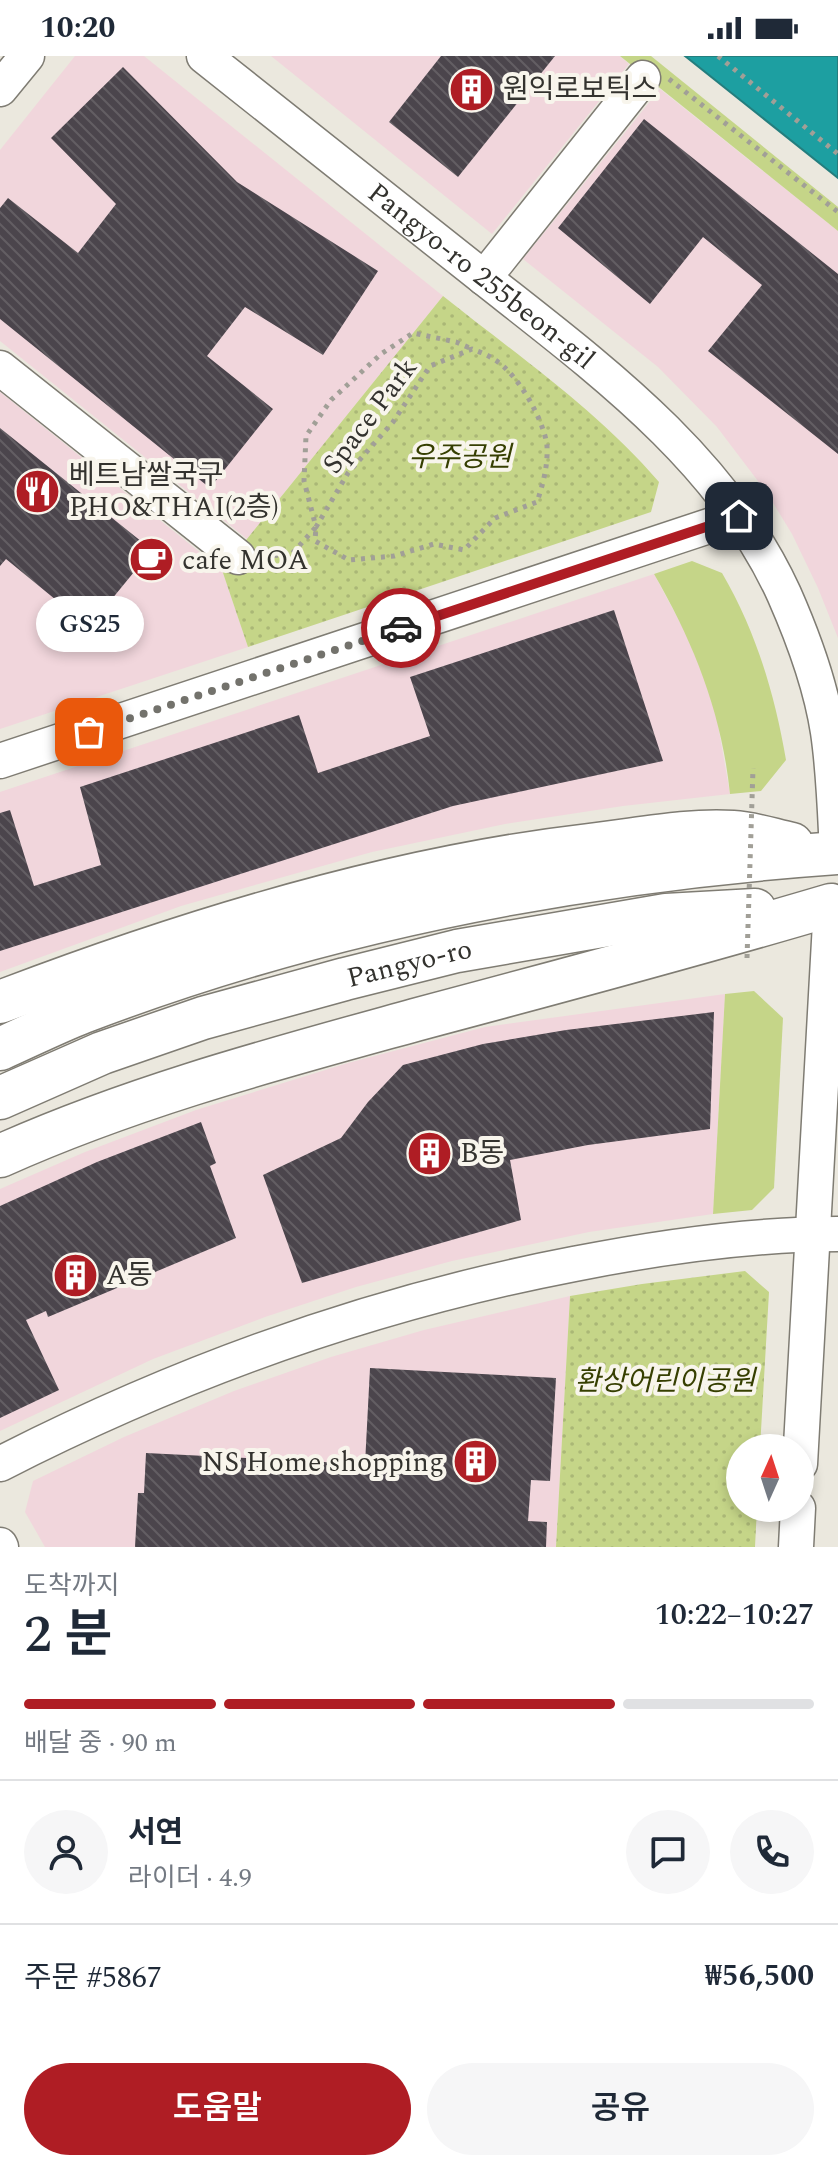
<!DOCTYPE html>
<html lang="ko">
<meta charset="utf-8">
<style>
body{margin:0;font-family:Spectral,"Noto Sans KR",serif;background:#f6f6f7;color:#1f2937;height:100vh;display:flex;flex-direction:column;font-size:30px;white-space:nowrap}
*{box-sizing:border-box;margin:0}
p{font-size:26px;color:#747a83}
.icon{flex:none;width:44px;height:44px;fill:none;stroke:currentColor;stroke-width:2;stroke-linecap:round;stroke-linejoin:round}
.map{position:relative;height:1491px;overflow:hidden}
.sheet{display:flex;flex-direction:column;background:#fff;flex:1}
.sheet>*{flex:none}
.needle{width:52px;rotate:3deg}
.controls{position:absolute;left:726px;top:1378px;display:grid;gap:16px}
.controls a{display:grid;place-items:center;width:88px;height:88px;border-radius:50%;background:#fff;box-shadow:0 4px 12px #0003;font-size:40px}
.pin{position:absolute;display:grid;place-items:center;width:68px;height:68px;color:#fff;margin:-34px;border-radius:16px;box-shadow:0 4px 12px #0006}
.courier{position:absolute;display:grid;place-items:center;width:80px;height:80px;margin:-40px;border:6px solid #af1d24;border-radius:50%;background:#fff;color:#222;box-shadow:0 2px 10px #0007}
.bubble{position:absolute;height:56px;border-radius:28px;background:#fff;box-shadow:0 4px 12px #0003;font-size:26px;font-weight:600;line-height:56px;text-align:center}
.headline em{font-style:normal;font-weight:600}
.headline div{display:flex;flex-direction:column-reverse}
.headline{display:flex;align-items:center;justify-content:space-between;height:136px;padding:0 24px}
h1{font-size:52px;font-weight:600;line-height:60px}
.bar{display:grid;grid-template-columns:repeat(4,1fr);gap:12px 8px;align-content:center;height:96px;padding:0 24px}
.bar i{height:10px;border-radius:6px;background:#e0e1e3}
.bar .on{background:#af1d24}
.bar p{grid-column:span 4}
.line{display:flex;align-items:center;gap:20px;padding:0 24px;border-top:2px solid #e0e1e3}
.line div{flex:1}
.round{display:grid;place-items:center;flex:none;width:84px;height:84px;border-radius:42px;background:#f6f6f7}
.action{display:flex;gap:16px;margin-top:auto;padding:16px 24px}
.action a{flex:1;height:92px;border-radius:48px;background:#af1d24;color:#fff;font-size:32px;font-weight:600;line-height:92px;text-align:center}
.action a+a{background:#f6f6f7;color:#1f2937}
.status{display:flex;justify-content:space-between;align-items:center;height:56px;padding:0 40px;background:#fff;direction:ltr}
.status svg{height:22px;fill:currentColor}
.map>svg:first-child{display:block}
.commercial{fill:#f1d6dc}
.grass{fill:#c5d588}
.park{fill:url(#park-dots)}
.water{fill:#1d9fa1;stroke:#247e7e;stroke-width:2}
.building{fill:url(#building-back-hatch)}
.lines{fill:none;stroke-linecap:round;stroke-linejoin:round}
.minor-casing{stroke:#7f7c73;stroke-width:37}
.major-casing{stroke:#7f7c73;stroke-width:45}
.path{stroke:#a19f97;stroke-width:5;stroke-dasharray:4 6;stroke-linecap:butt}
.minor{stroke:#fff;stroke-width:34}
.major{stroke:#fff;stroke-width:42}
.path-bridge{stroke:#a19f97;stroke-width:5;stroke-dasharray:4 6;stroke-linecap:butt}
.done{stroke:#73726c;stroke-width:8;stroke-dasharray:0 14.4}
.route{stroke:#af1d24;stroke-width:10}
.labels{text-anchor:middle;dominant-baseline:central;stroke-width:8;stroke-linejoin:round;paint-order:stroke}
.poi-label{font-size:28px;fill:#33322e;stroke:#f8f5ec;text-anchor:start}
.street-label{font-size:28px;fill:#33322e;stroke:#f8f5ec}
.park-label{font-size:28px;font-style:italic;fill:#363f01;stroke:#f8f5ec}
</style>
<div class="status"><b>10:20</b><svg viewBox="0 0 49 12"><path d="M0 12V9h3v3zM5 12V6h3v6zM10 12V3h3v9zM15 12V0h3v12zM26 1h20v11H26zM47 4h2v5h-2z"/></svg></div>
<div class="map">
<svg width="838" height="1491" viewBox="0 0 838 1491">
<defs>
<pattern id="park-dots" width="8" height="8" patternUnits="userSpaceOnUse" patternTransform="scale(2)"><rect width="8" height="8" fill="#c5d588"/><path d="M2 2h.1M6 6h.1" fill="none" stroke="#aab776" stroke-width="1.8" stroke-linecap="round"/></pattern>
<pattern id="building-back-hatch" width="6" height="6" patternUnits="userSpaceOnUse" patternTransform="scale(2)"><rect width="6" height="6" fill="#4b454c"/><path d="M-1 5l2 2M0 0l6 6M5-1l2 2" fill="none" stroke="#635e63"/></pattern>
</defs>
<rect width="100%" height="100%" fill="#ebe8de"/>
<g class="commercial">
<path d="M75 0H144L443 240 247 483 0 285V94Z"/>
<path d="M271 0H620L629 8 492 178Z"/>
<path d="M660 33 838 175V582L818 532 792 478 767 437 717 371 658 311 523 203Z"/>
<path d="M0 336 222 514 248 591 0 673Z"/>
<path d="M654 518 684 574 703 618 717 663 730 738 623 750 505 768 372 796 181 850 0 916V736Z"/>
<path d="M725 938 713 1158 589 1176 452 1205 356 1231 265 1261 153 1303 0 1375V1133L85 1096 196 1054 348 1007 485 971Z"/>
<path d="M570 1240 556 1491H45L25 1456 33 1425 124 1381 234 1335 331 1301 424 1274Z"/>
</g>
<g class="grass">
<path d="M620 0H651L838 151V175Z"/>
<path d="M692 505 722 517C756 575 775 639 786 704L761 735 730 738C722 658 694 587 654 518Z"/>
<path d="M754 935 783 962 774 1132 752 1154 713 1158 725 938Z"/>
</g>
<g class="park">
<path d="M443 240C517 299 597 354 659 426L651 456 248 591 222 514Z"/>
<path d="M745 1215 769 1236 760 1392H740V1452H757L755 1491H556L570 1240 642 1228Z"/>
</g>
<path class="water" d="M685 0H838V122Z"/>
<g class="building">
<path d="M441 0H555L458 121 389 66Z"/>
<path d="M123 11 237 126 378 215 323 299 245 251 207 300 273 353 210 432 0 263V152L8 142 78 197 116 148 51 82Z"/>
<path d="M644 63 838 218V398L708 295 762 229 703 181 650 248 558 172Z"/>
<path d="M0 372 152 494 89 571 6 503 0 510Z"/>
<path d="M614 554 663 705 453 750 0 895V757L10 754 34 830 101 809 80 731 299 659 318 717 430 680 410 621Z"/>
<path d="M714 956 710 1073 588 1089 510 1104 521 1164 302 1227 263 1119 341 1082 368 1046 403 1009 483 988 566 974Z"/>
<path d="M201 1066 216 1107 210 1110 236 1182 48 1261 46 1255 26 1264 59 1334 0 1362V1150L97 1106Z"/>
<path d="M370 1312 556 1322 550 1425 531 1424 528 1465 547 1466 546 1491H135L138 1437H144L146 1397 365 1408Z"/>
</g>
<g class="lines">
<defs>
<g id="minor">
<path id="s1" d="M204 0C292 70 381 140 469 210 587 304 720 397 784 538 803 581 821 630 828 676 834 716 835 757 837 797"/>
<path d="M0 33 27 0"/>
<path d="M484 222 643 22"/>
<path d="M0 312 238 501"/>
<path d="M0 705 739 460"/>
<path d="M0 1408C184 1314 371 1247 574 1208 660 1191 750 1178 838 1178"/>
<path d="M800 1408 831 849"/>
<path d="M0 1489 1 1491"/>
<path d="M796 1491 798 1452"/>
</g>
<g id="major">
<path d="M0 946C186 875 390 812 589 789 636 784 685 773 733 776 753 777 773 784 792 788"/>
<path d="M0 993C27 981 55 967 83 956 324 864 581 815 838 797"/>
<path id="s2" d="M0 1042 102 997 203 962 345 923 457 895 666 859 755 854"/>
<path d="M0 1100C134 1040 274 1003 415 964 554 927 693 890 831 849"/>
</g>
</defs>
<use href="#minor" class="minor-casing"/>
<use href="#major" class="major-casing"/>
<g class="path">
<path d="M718 0 838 98"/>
<path d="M669 23 838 156"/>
<path d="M265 502 269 499 290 500 316 471 315 485 349 504 394 500 434 488 464 494 495 462 537 446C543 428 548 410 547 390 544 364 518 318 495 304 488 299 480 296 472 293L430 310 393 366 348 417 316 471 304 425 306 380 331 344 381 298 413 277 456 286 472 293"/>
</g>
<use href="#minor" class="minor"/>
<use href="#major" class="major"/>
<path class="path-bridge" d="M747 902 753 712"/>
</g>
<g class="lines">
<path class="done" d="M89 676 401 572"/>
<path class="route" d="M401 572 739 460"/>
</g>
<defs>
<symbol id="building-disc" viewBox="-11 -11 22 22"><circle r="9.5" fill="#af1d24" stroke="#f8f5ec"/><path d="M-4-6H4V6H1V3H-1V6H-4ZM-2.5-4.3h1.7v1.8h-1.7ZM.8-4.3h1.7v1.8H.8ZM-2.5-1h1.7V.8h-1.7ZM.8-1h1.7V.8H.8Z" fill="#fff"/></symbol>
<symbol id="restaurant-disc" viewBox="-11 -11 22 22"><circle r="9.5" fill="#af1d24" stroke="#f8f5ec"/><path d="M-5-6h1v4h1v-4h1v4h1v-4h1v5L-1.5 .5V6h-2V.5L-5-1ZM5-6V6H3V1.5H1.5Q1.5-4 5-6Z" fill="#fff"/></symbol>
<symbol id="cafe-disc" viewBox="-11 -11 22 22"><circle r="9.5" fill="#af1d24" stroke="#f8f5ec"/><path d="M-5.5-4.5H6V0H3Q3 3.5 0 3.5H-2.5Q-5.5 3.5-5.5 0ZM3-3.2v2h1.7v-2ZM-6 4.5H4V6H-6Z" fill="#fff"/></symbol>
</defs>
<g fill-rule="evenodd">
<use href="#building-disc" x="446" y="8" width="51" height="51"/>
<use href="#restaurant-disc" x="12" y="410" width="51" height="51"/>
<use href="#cafe-disc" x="126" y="478" width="51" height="51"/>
<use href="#building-disc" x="404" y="1072" width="51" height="51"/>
<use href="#building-disc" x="50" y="1194" width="51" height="51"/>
<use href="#building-disc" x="450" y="1380" width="51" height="51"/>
</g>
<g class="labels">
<g class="poi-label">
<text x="503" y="33">원익로보틱스</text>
<text x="69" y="419">베트남쌀국구<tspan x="69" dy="32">PHO&amp;THAI(2층)</tspan></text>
<text x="182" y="504">cafe MOA</text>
<text x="460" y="1097">B동</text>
<text x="106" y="1219">A동</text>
<text x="444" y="1406" text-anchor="end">NS Home shopping</text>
</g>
<g class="street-label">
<text stroke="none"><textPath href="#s1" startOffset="354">Pangyo-ro 255beon-gil</textPath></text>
<text transform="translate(370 360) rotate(-53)">Space Park</text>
<text stroke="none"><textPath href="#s2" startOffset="432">Pangyo-ro</textPath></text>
</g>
<g class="park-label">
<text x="460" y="401">우주공원</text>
<text x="665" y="1325">환상어린이공원</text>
</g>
</g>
</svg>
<div class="controls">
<a><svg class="needle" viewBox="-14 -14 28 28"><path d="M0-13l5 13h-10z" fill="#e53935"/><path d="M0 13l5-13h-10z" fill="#747a83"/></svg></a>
</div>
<div class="pin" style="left:89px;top:676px;background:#ea580c"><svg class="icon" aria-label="bag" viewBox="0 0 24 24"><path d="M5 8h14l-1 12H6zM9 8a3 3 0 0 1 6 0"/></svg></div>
<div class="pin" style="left:739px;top:460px;background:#1f2937"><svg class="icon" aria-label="home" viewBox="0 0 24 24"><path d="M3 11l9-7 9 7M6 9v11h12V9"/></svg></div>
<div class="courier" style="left:401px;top:572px"><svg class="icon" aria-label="car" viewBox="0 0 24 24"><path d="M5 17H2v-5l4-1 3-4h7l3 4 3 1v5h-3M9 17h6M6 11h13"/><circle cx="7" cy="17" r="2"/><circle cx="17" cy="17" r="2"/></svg></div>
<div class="bubble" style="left:36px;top:540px;width:108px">GS25</div>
</div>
<section class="sheet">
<div class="headline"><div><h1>2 분</h1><p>도착까지</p></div><em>10:22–10:27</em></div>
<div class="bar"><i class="on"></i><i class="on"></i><i class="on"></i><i></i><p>배달 중 · 90 m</p></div>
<div class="line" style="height:144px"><a class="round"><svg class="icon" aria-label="person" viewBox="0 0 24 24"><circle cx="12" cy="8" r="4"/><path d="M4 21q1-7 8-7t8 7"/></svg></a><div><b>서연</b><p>라이더 · 4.9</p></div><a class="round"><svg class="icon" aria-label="chat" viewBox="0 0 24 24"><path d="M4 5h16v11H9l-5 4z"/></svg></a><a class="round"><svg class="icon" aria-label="phone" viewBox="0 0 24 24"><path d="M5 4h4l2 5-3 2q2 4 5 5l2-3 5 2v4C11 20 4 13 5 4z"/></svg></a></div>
<div class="line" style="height:104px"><div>주문 #5867</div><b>₩56,500</b></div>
<div class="action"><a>도움말</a><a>공유</a></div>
</section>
